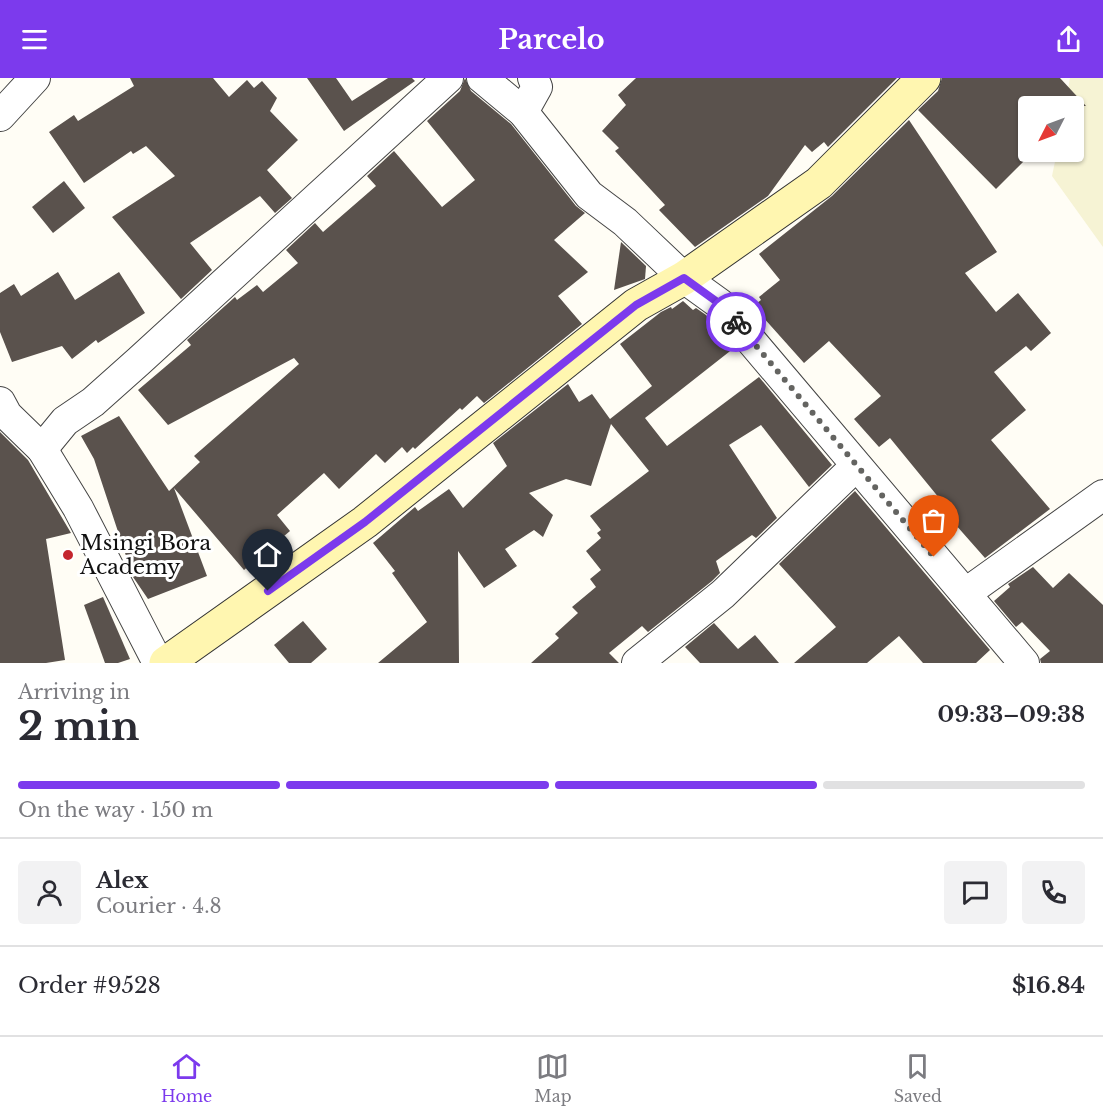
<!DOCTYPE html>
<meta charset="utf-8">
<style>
body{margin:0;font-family:"Libre Baskerville",serif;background:#f2f2f3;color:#2b2b33;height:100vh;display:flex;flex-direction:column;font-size:22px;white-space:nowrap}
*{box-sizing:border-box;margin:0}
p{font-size:20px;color:#7c7c81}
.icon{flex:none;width:33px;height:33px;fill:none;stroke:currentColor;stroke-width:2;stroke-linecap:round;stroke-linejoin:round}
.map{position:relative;height:585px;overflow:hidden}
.sheet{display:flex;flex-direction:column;background:#fff;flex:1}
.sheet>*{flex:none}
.needle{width:39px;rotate:228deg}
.controls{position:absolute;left:1018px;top:18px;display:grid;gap:12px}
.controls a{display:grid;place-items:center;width:66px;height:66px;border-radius:6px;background:#fff;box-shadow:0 2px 4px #0004;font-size:30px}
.pin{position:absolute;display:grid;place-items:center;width:51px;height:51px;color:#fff;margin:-62px -26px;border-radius:50% 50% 50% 0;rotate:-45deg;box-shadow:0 0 6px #0007}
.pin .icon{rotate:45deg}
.courier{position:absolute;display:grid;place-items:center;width:60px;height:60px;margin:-30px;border:4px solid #7c3aed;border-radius:50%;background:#fff;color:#222;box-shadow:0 2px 8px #0007}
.overview em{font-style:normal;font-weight:700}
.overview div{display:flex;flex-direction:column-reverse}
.overview{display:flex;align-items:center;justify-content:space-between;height:102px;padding:0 18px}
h1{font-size:39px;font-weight:700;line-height:45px}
.bar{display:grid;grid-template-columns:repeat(4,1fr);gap:9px 6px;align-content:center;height:72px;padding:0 18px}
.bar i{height:8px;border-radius:4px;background:#e1e1e2}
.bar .current{background:#7c3aed}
.bar p{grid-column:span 4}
.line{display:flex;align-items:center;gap:15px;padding:0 18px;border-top:2px solid #e1e1e2}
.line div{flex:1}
.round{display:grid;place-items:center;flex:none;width:63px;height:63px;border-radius:6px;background:#f2f2f3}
header{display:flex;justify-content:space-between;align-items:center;height:78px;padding:0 18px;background:#7c3aed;color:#fff;font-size:27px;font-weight:700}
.tabs{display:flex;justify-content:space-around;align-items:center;height:84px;border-top:2px solid #e1e1e2;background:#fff;font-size:16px;color:#7c7c81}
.tabs a{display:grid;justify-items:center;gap:3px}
.tabs .current{color:#7c3aed}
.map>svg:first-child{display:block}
.farmland{fill:#f6f3d4}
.building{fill:#5a524d}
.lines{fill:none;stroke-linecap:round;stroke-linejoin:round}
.street-casing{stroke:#444;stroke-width:32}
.secondary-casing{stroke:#333;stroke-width:35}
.street{stroke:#fff;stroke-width:30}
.secondary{stroke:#fff6b0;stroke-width:33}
.done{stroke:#646461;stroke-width:6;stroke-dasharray:0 10.8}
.route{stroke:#7c3aed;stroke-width:8}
.poi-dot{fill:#c4262e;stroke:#fff;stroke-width:2}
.labels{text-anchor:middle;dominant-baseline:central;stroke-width:6;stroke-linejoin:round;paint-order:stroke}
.poi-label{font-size:21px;fill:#111;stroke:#fff;text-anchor:start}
</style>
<header><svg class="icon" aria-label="menu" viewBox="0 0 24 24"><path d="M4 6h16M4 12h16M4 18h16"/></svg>Parcelo<svg class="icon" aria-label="share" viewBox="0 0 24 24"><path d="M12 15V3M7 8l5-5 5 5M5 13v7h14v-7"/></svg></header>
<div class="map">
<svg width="1103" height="585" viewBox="0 0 1103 585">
<rect width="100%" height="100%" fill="#fffdf5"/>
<path class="farmland" d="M1070 0H1103V169L1052 98 1057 74H1074V28H1065Z"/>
<g class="building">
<path d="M130 0H213L229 19 247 2 254 10 262 3 277 20 270 33 298 62 267 92 292 120 275 135 260 118 190 165 212 192 181 221 112 139 175 98 146 68 133 76 131 73 84 105 49 54 74 37 78 43 134 8Z"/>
<path d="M307 0H336L352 23 388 0H412L415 3 344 53Z"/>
<path d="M465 0 471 13 511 46 576 128 585 135 554 162 588 194 558 218 582 246 484 325 477 318 462 332 460 330 415 371 413 369 407 375 402 369 385 385 376 376 339 411 324 395 277 437 290 453 244 492 174 410 207 498 148 521 133 499 94 381 81 358 119 338 169 413 200 384 194 378 299 286 294 280 168 347 138 312 191 267 187 262 235 219 237 222 257 207 263 214 298 185 286 172 315 145 323 154 376 108 367 98 394 73 442 129 475 102 427 43 460 13Z"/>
<path d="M636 0H897L828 69 824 64 812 74 805 67 768 118 695 169 659 132 665 127 615 73 619 70 602 53 626 27 618 17Z"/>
<path d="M942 0H1060L1086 28H1029V78L996 111 918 32 938 13Z"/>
<path d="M909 42 997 174 965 195 996 234 1018 215 1051 255 1031 273 1026 268 994 294 1026 332 991 362 1050 431 985 480 940 429 944 426 890 360 879 369 854 341 881 318 829 263 804 285 753 228 761 222 759 219 780 202 759 176 832 118Z"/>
<path d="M64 103 85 130 53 155 32 129Z"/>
<path d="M621 164 646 188 645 201 614 212Z"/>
<path d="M58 194 75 222 119 194 145 235 98 265 96 262 72 281 62 268 12 284 0 254V215L14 206 21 218Z"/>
<path d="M683 223 693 232 696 230 706 237 734 270 645 340 667 368 759 299 832 387 809 409 761 347 729 367 777 440 756 460 752 457 716 483 720 495 712 503 648 554 642 548 609 575 619 585H531L559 560 555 556 578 535 572 529 596 509 590 501 601 492 586 473 601 460 597 455 601 452 590 438 649 393 611 346 591 408 566 401 529 415 553 437 543 459 534 452 505 471 517 488 484 510 458 473 459 585H378L427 544 392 495 395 493 373 465 415 429 418 433 449 411 463 430 507 388 493 365 568 306 579 324 592 316 610 341 652 308 620 266 661 234 671 229 672 231Z"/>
<path d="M0 354 28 382 71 455 46 461 65 582 46 585H0Z"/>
<path d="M855 413 990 572 976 585H923L899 558 867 585H794L836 549 779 486Z"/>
<path d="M1033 489 1053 510 1069 495 1103 527V585H1041L1040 581 1050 573 1022 544 1016 549 994 523 1010 509 1008 506Z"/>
<path d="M103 519 130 581 118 585H105L84 527Z"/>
<path d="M303 543 327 571 311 585H289L274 567Z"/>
<path d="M714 545 738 571 755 557 779 585H700L685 569Z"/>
</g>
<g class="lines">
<defs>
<g id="street">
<path d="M482 0 523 34 589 117 625 144 684 200 720 226 1024 585"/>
<path d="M523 34 537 9 533 0"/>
<path d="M0 38 35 0"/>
<path d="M0 324 7 337 42 371 78 430 158 585"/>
<path d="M42 371 65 343 93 324 139 283 448 0"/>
<path d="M966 515 1103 417"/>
<path d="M637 585 723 516 856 388"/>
</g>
<path id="secondary" d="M166 585 365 444 636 227 684 200 819 105 924 0"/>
</defs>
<use href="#street" class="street-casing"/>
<use href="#secondary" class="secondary-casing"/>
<use href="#street" class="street"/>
<use href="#secondary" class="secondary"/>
</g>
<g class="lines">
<path class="done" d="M736 244 934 479"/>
<path class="route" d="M268 513 365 444 636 227 684 200 720 226 736 244"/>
</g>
<circle class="poi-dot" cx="68" cy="477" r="6"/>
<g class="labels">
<g class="poi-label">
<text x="80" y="465">Msingi Bora<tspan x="80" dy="24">Academy</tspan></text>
</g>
</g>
</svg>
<div class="controls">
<a><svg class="needle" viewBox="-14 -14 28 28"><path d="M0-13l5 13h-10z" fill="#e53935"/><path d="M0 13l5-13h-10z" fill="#7c7c81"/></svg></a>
</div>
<div class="pin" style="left:934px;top:479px;background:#ea580c"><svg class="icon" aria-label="bag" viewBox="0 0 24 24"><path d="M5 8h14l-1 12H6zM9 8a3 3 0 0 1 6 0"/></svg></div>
<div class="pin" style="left:268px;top:513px;background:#1f2937"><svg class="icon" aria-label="home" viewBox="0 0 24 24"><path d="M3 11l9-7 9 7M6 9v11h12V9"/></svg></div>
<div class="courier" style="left:736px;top:244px"><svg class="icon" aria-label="bike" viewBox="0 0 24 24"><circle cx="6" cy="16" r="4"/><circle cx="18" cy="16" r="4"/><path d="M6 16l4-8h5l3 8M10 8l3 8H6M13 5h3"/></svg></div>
</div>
<section class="sheet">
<div class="overview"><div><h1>2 min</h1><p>Arriving in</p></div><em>09:33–09:38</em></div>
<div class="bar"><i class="current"></i><i class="current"></i><i class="current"></i><i></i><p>On the way · 150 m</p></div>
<div class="line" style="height:108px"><a class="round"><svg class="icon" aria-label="person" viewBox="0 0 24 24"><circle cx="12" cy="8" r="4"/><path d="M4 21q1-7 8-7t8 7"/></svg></a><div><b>Alex</b><p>Courier · 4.8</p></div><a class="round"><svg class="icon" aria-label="chat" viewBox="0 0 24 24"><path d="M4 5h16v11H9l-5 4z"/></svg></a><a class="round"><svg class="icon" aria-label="phone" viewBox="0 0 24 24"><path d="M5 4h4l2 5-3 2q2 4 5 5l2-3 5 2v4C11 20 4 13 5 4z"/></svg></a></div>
<div class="line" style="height:78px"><div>Order #9528</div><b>$16.84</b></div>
</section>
<nav class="tabs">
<a class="current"><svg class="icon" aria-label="home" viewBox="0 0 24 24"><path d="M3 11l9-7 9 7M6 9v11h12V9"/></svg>Home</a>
<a><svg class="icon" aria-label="map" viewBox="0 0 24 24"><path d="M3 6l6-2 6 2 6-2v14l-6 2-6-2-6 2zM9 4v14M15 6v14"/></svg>Map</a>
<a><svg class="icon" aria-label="saved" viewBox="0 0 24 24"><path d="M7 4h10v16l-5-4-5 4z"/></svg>Saved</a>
</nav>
